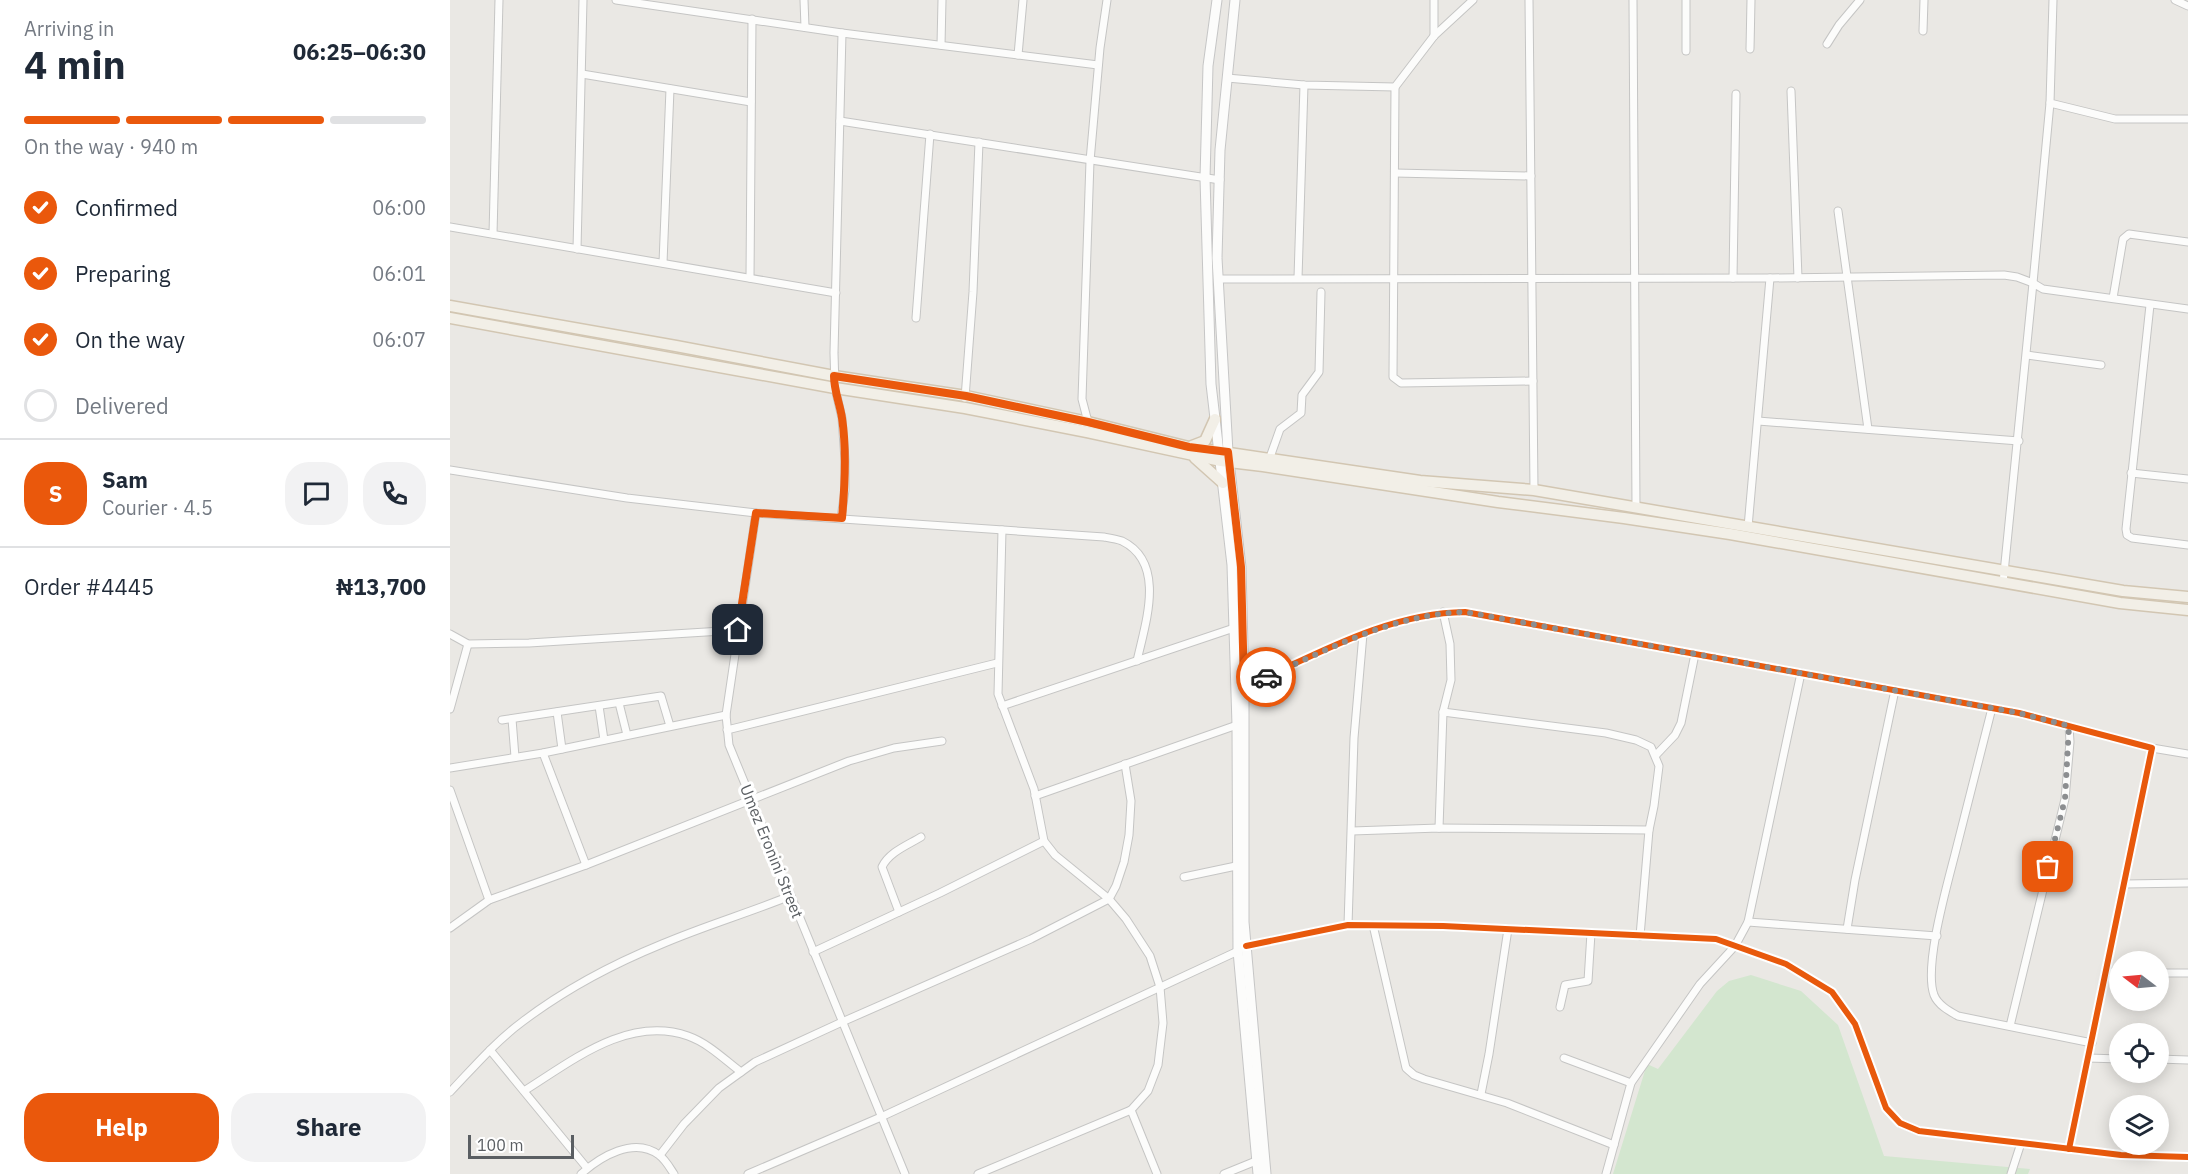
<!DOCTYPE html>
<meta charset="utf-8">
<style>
body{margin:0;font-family:"IBM Plex Sans",sans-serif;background:#f2f2f3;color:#1f2937;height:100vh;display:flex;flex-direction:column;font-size:22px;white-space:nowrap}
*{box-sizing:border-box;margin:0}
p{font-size:20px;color:#747a83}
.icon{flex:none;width:33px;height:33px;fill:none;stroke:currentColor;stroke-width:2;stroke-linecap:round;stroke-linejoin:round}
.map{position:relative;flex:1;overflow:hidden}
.drawer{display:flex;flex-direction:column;background:#fff;width:450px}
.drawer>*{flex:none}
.needle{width:39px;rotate:286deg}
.buttons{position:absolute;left:1659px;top:951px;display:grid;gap:12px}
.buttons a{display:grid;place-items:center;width:60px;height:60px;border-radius:50%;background:#fff;box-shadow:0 3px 15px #0003;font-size:30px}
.scale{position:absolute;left:18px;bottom:15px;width:106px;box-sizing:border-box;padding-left:6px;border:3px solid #5a5e62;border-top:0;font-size:16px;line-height:21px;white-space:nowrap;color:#5a5e62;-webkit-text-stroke:4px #fff;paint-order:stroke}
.pin{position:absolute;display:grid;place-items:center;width:51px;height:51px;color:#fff;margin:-26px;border-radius:12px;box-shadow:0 3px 9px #0006}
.courier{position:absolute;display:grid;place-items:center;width:60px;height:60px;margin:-30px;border:4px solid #ea580c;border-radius:50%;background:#fff;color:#222;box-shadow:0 2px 8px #0007}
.overview em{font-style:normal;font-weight:700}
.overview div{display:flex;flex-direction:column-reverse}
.overview{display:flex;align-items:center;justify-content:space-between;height:102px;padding:0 24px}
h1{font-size:39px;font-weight:700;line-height:45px}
.bar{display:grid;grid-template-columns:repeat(4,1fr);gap:9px 6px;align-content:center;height:72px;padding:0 24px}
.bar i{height:8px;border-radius:4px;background:#e0e1e3}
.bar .active{background:#ea580c}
.bar p{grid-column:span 4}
.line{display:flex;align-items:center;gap:15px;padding:0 24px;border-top:2px solid #e0e1e3}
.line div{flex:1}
.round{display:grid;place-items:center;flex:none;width:63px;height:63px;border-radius:24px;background:#f2f2f3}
ol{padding:0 24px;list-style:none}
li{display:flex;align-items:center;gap:18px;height:66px}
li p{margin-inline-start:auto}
li .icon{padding:6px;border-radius:50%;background:#ea580c;color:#fff;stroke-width:4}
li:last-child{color:#747a83}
li i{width:33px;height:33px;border:3px solid #e0e1e3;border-radius:50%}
.button{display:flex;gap:12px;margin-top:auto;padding:12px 24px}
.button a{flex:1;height:69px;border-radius:24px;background:#ea580c;color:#fff;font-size:24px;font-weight:700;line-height:69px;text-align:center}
.button a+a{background:#f2f2f3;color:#1f2937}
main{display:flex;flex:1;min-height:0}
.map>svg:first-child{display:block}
.green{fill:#d3e6cf}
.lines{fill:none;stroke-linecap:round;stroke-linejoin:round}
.minor-casing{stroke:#c5c5c4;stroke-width:9}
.secondary-casing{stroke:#c6c6c6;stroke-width:11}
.primary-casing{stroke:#d2c6b2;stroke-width:13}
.minor{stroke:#fcfcfb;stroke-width:7}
.secondary{stroke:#fcfcfb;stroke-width:9}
.primary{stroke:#f2efe7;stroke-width:10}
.cycleway-casing{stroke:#fff;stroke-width:10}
.cycleway{stroke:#e8590c;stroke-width:6}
.done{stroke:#8c8e90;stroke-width:6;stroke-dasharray:0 10.8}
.route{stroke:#ea580c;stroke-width:8}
.labels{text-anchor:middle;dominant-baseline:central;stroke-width:6;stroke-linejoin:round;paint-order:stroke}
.street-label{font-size:16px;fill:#5a5e62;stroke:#fff}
</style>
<main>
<section class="drawer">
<div class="overview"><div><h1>4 min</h1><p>Arriving in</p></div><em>06:25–06:30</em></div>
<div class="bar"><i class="active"></i><i class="active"></i><i class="active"></i><i></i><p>On the way · 940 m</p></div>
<ol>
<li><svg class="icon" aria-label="check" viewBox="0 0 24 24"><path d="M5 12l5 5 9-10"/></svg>Confirmed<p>06:00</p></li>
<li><svg class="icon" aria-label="check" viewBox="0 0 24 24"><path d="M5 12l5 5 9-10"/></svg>Preparing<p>06:01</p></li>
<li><svg class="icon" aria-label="check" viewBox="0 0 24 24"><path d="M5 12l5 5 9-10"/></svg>On the way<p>06:07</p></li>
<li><i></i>Delivered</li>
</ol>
<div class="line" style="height:108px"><b class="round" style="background:#ea580c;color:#fff">S</b><div><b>Sam</b><p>Courier · 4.5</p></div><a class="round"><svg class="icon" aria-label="chat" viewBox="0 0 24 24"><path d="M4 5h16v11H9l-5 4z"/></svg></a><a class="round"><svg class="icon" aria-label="phone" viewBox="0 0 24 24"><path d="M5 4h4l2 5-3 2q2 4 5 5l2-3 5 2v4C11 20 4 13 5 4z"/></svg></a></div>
<div class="line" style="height:78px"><div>Order #4445</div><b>₦13,700</b></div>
<div class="button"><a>Help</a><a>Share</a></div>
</section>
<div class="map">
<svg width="1738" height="1174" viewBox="0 0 1738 1174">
<rect width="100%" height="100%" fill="#eae8e4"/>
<path class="green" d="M1301 975 1351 991 1388 1025 1434 1156 1580 1169 1578 1174H1163L1197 1064 1208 1069 1267 991 1279 981Z"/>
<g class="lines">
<defs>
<g id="minor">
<path d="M166 0 392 33 648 65"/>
<path d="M354 0 355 27"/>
<path d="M984 0V36"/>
<path d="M1079 0 1084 490"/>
<path d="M1183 0 1186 507"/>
<path d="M1236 0V51"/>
<path d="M1603 0 1600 103 1665 119H1738"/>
<path d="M1725 0 1738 6"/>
<path d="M1473 31 1474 0"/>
<path d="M1377 44 1389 25 1410 0"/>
<path d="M491 45 492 0"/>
<path d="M1300 49 1301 0"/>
<path d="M568 55 573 0"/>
<path d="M132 74 301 102"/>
<path d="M777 78 854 85 945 87 984 36 1023 0"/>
<path d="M945 87 943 377 951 383 1083 381"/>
<path d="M1341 91 1348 278"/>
<path d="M390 121 770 180"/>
<path d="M945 173 1081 176"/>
<path d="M1388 211 1418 429"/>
<path d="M0 227 386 293"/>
<path d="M43 234 49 0"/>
<path d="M127 249 133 0"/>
<path d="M213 263 220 89"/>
<path d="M300 278 302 19"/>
<path d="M848 278 854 85"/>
<path d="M1283 278 1286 94"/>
<path d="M769 279 1320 278 1554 275 1567 277 1583 283 1600 103"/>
<path d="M1663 298 1673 239 1679 234 1738 242"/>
<path d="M1700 305 1676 529 1677 535 1682 538 1738 545"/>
<path d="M466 318 480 134"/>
<path d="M1577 355 1651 365"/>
<path d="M515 398 523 292 529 142"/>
<path d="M1308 421 1569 441"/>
<path d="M638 422 632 399 640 161 650 48 657 0"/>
<path d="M819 460 830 429 851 413 852 395 869 372 871 292"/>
<path d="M0 470 177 498 306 513 654 537C660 538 667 539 672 541 717 563 695 624 687 661"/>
<path d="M1681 473 1738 479"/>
<path d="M306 513 276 715 279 745 455 1174"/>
<path d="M391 518 395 490V460L392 418 385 388 384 353 392 33"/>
<path d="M1298 527 1320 278"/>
<path d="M1553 583 1583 283 1593 289 1738 309"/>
<path d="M0 634 18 644 79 643 288 630"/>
<path d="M794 687C864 656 936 613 1015 612L1569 713 1702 748 1619 1149"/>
<path d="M169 703 177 735"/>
<path d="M149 706 154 740"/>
<path d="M552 706 784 628"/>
<path d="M1542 708C1530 754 1519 800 1507 846 1499 879 1473 965 1484 995 1488 1005 1499 1011 1508 1016L1642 1043"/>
<path d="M0 709 18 644"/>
<path d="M107 712 112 749"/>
<path d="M993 712 1156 733 1186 740 1201 747 1209 766 1204 806 1199 830 1190 936"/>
<path d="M62 719 65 757"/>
<path d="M52 720 211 696 220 726"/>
<path d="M277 730 547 663"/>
<path d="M1702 748 1738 754"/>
<path d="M93 753 136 865"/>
<path d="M1206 755 1225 735 1231 723 1245 654"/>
<path d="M0 768 93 753 276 715"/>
<path d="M0 790 39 900"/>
<path d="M585 796 787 725"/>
<path d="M989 828 993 712 1001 680 1000 644 993 612"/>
<path d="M902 831 989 828 1199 830"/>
<path d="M734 877 786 866"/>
<path d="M1675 884 1738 883"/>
<path d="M449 912 432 867C439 852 458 845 471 837"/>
<path d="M1298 922 1487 936"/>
<path d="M898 925 904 738 913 634"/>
<path d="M923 925 956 1068 964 1075 974 1079 1057 1103 1164 1145"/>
<path d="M0 928 39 900 136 865 399 761 444 748 492 741"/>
<path d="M1397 929 1405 880 1445 690"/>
<path d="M796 946 898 925 993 926 1266 939 1336 964 1382 992 1405 1024 1436 1108 1450 1123 1469 1131 1571 1143 1671 1155 1738 1157"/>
<path d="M363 952 490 893 594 841"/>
<path d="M1656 972H1670"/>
<path d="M1708 973H1738"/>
<path d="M1110 1007 1115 985 1138 981 1141 933"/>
<path d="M1560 1026 1615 799 1620 742 1619 726"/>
<path d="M40 1050 137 1168"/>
<path d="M1114 1058 1181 1083"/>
<path d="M1638 1058 1670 1059"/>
<path d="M1708 1059 1738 1060"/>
<path d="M74 1091C122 1061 178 1015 238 1036 258 1043 275 1060 291 1072"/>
<path d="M0 1092C23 1068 45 1042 72 1022 114 990 163 964 212 944 254 926 298 913 340 896"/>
<path d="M1031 1094 1039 1054 1058 929"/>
<path d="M681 1110 707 1174"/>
<path d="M210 1155 234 1124 269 1088 305 1062 392 1022 581 939 659 899 666 886 674 862 679 835 681 801 675 764"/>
<path d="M131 1174C150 1157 184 1136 209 1155 215 1159 220 1168 224 1174"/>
<path d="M298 1174 431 1117 788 951"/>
<path d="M528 1174 681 1110 698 1091 708 1065 713 1023 710 987 700 956 676 919 659 899 605 855 594 841 584 789 548 694 552 530"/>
<path d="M774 1174 806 1161"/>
<path d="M1156 1174 1181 1083 1250 984 1285 946 1298 922 1351 673"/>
<path d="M1561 1174 1571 1143"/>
</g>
<g id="secondary">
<path d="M767 0 758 66 755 178 761 384 782 565 787 725 788 951 808 1174"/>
<path d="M785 0 770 150 767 258 778 452 791 567 794 687V922L816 1174"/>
</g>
<g id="primary">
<path d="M0 306 226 346 384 376 516 396 638 422 739 447 970 481 1084 490 1673 591 1738 597"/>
<path d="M0 318 385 388 515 408 637 432 771 461 813 466 1048 502 1174 518 1280 534 1670 603 1738 610"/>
<path d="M742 446 755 441 765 419"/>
<path d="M745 458 773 483"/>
</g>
</defs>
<use href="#minor" class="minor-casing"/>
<use href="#secondary" class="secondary-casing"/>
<use href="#primary" class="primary-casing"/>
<use href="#minor" class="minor"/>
<use href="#secondary" class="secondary"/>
<use href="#primary" class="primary"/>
<defs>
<g id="cycleway">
<path d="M794 687C864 656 936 613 1015 612L1569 713 1702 748 1619 1149"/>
<path d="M796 946 898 925 993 926 1266 939 1336 964 1382 992 1405 1024 1436 1108 1450 1123 1469 1131 1571 1143 1671 1155 1738 1157"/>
</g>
</defs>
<use href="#cycleway" class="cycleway-casing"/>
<use href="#cycleway" class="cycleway"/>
</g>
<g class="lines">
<path class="done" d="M816 677C880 649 943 614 1015 612L1569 713 1619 726 1615 799 1598 867"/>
<path class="route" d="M288 630 306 513 392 518C395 485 397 451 392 418 390 404 384 391 384 376L516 396 638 422 739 447 778 452 791 567 794 687 816 677"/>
</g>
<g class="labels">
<g class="street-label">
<text transform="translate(322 851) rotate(68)">Umez Eronini Street</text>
</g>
</g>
</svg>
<div class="buttons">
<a><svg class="needle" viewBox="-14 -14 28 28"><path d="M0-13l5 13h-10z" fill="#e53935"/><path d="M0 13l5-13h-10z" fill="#747a83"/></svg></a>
<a><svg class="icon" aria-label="locate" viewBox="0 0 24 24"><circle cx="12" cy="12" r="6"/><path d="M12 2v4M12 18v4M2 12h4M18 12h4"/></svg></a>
<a><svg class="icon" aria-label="layers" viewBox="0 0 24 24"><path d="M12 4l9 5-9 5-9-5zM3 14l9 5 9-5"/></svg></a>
</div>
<div class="scale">100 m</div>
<div class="pin" style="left:1598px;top:867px;background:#ea580c"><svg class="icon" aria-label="bag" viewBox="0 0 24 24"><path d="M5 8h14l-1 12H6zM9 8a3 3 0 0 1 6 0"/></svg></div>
<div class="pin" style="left:288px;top:630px;background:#1f2937"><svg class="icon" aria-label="home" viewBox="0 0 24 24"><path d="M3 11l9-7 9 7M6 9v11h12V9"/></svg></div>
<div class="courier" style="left:816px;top:677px"><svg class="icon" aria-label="car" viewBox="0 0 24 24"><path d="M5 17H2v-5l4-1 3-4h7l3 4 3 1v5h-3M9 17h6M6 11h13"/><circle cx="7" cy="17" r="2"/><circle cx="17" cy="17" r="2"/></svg></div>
</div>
</main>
